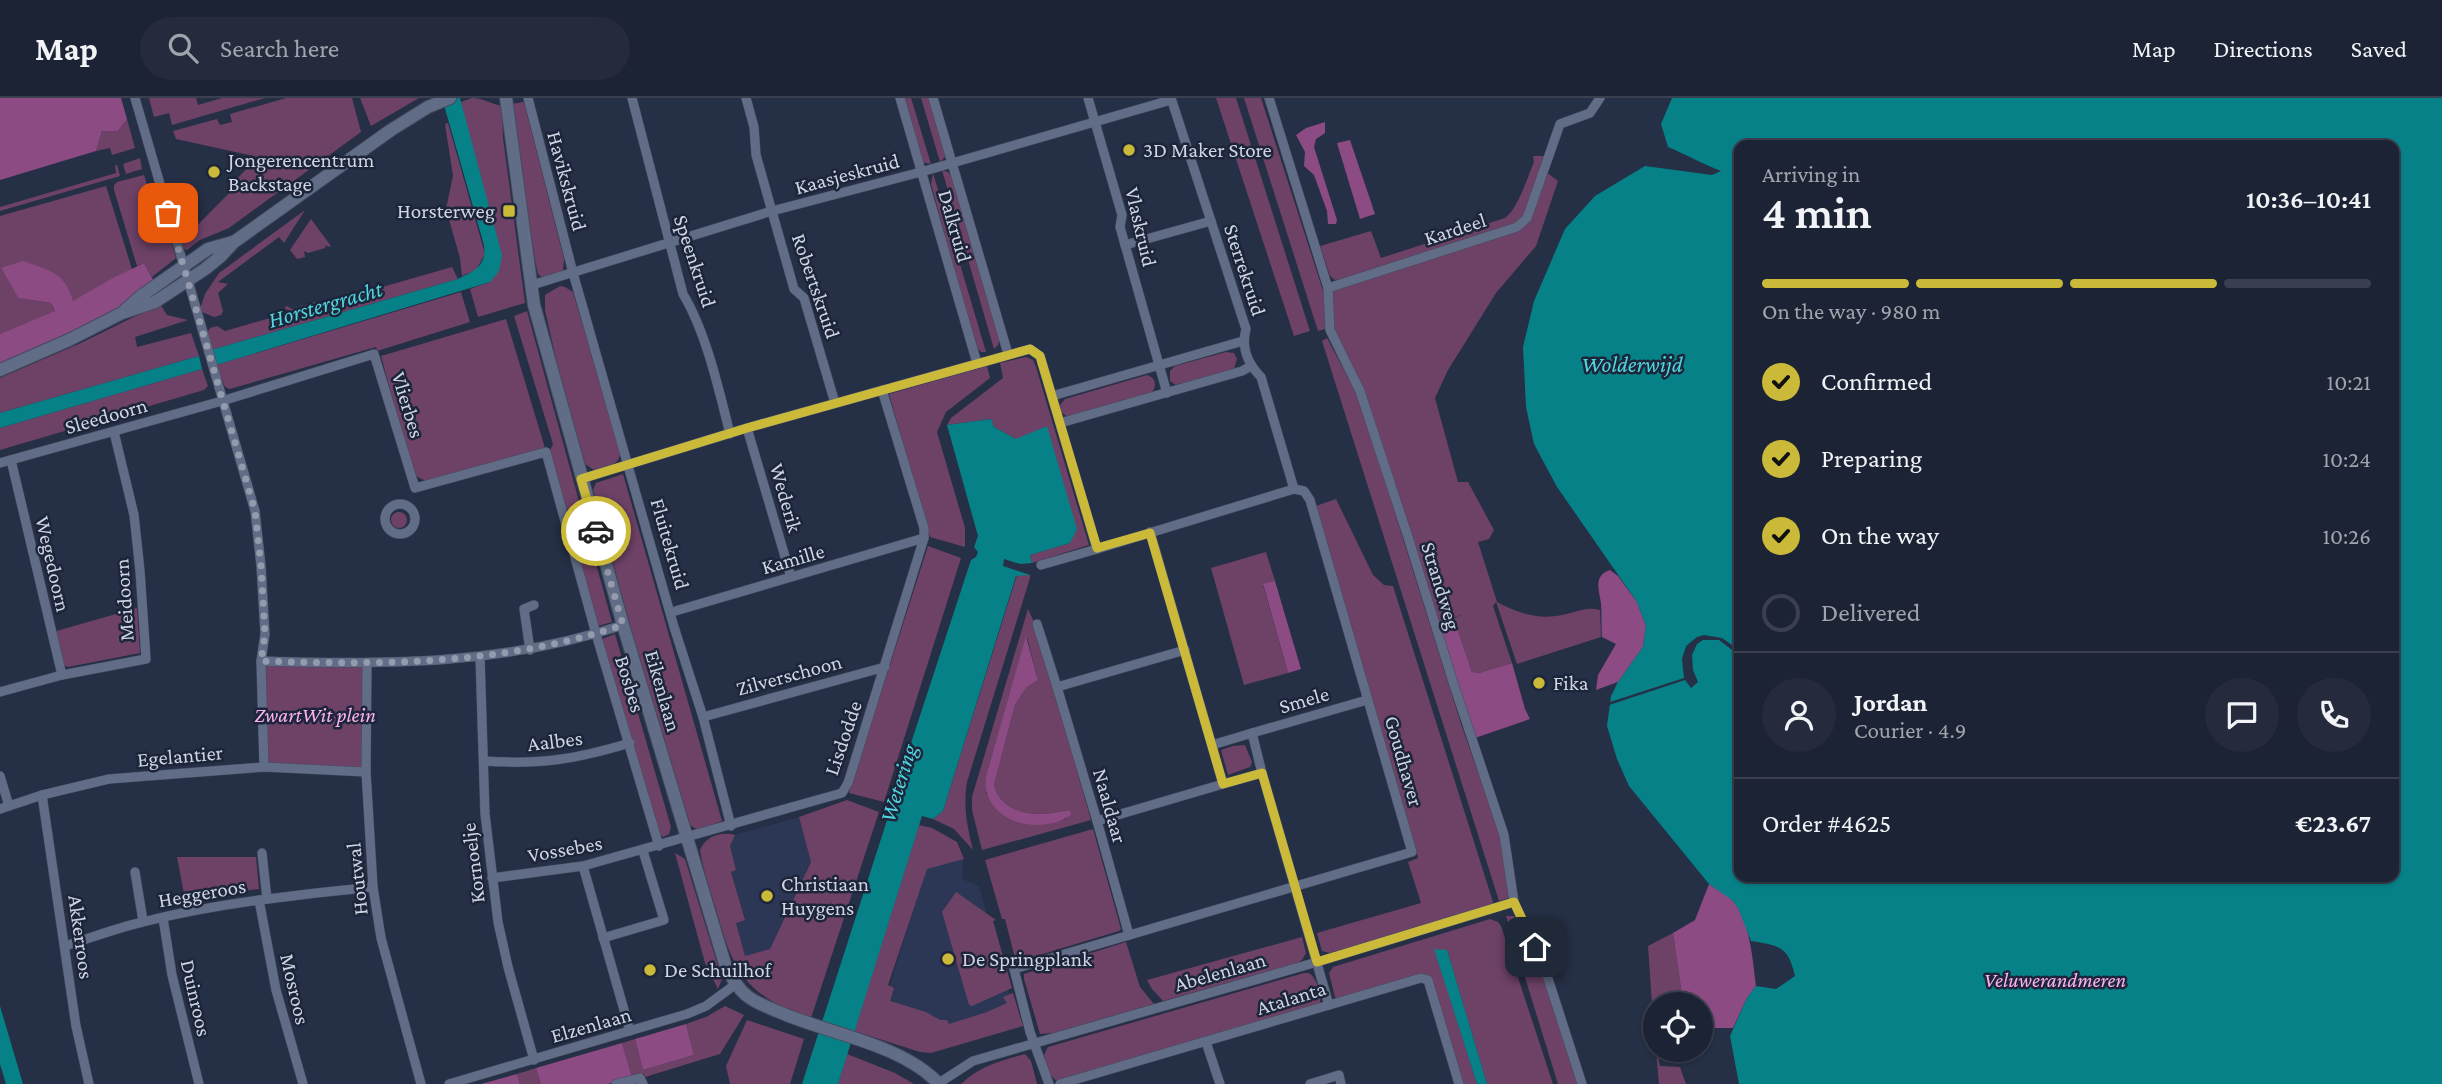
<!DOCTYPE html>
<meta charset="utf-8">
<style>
body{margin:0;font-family:"Crimson Pro",serif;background:#252b3c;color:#f1f3f6;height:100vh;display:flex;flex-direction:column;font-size:26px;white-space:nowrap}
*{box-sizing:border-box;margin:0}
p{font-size:23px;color:#a0a4ac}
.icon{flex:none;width:38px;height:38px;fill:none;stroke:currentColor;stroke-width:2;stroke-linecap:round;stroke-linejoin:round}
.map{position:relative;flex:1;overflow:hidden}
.panel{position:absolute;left:1734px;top:42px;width:665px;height:742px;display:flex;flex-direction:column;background:#1c2334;border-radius:14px;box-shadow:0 2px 5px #0004,0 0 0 2px #3a404f}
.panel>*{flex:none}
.controls{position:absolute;left:1643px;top:894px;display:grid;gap:14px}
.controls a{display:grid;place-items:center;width:70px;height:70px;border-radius:50%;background:#1c2334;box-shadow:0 2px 5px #0004,0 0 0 2px #3a404f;font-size:35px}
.pin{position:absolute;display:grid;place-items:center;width:60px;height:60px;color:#fff;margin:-30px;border-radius:14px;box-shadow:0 4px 10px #0006}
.courier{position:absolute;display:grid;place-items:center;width:70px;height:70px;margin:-35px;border:5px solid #cbba39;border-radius:50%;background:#fff;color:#222;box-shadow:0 2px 9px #0007}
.overview em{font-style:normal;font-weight:600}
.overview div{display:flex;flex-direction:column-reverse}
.overview{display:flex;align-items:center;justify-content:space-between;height:119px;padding:0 28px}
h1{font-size:46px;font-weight:600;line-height:52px}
.bar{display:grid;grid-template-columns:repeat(4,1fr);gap:10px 7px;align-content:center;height:84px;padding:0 28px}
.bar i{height:9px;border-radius:5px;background:#3a404f}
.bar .on{background:#cbba39}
.bar p{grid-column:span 4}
.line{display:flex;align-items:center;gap:18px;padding:0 28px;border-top:2px solid #3a404f}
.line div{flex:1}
.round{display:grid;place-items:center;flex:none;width:74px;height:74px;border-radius:37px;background:#252b3c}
ol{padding:0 28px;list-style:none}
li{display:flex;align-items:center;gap:21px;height:77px}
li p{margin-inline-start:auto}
li .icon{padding:7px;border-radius:50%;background:#cbba39;color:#111;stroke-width:4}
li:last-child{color:#a0a4ac}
li i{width:38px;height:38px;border:4px solid #3a404f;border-radius:50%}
header{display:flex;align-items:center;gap:42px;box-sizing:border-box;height:98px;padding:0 35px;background:#1c2334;border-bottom:2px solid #3a404f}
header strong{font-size:33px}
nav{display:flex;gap:38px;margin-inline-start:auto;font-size:24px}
.search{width:490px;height:63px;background:#252b3c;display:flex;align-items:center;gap:18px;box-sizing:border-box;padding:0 24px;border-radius:38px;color:#a0a4ac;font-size:26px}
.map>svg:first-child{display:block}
.built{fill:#2b3754}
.green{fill:#6e4267;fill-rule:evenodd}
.forest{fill:#8c4b82}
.water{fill:#068187;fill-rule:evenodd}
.pier{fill:#252f45}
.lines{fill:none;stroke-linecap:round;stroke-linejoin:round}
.minor-casing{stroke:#444b5f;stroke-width:10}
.tertiary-casing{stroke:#444b5f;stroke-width:14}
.minor{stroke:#616c86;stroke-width:9}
.tertiary{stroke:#616c86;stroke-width:12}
.done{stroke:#949bac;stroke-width:7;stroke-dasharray:0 12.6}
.route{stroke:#cbba39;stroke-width:9}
.poi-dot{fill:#cbba39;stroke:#1c253a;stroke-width:2.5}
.labels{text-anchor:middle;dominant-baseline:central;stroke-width:5;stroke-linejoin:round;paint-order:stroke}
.poi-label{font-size:21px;fill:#cfd5e4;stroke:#1c253a;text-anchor:start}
.street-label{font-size:21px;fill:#cfd5e4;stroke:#1c253a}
.park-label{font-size:21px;font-style:italic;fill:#fbb1ee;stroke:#1c253a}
.water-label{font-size:23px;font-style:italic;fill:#4fd7df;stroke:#1c253a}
</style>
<header>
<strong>Map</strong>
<div class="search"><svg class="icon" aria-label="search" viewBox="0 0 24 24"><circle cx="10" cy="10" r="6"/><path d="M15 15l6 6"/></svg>Search here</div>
<nav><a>Map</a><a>Directions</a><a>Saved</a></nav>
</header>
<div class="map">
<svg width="2442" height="986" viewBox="0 0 2442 986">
<rect width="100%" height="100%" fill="#252f45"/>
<g class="built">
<path d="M799 719 811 763 770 851 745 858 736 825 745 821 731 774 736 772 730 748 735 737Z"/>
<path d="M964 760 962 781 979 788 1013 908 949 939 877 928 927 768Z"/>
</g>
<g class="green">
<path d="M149 0H196L198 7 222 0H265L172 27 169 15 154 19Z"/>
<path d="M286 0H352L361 34 229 130 200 142 187 152 184 151 180 145 235 89 232 86 258 59 176 41 173 33 217 21 220 27 232 24 230 16Z"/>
<path d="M360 0H419L371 28Z"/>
<path d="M472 0C483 0 491 6 502 8L503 40 525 205 478 219 470 191 490 184 461 4Z"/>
<path d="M904 0H911L931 66 925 65 920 60Z"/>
<path d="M921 0H930L947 57 940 64Z"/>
<path d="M1216 0H1236L1310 233 1294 238Z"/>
<path d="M1244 0H1261L1325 199V231L1318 233Z"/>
<path d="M524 4 564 161 563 174 543 180 538 176 535 162 511 6Z"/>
<path d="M127 21 135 50 112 57 110 50 96 53 102 33H118Z"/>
<path d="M448 25 485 156 476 172 462 178 460 160 446 111 453 78 445 26Z"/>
<path d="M1533 58H1545L1526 116 1514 127 1342 181 1335 182 1330 178 1320 148 1371 133 1381 160 1505 120C1518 111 1527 80 1534 64Z"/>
<path d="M140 60 142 71 126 76 123 66Z"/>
<path d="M115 67H117L120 78 0 113V109L116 75Z"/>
<path d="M942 72 948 74 953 80 1000 240 998 247 994 251Z"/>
<path d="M1546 74 1558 83 1536 148 1496 195 1448 272 1435 300 1458 384H1468L1494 432 1489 441 1478 444 1497 504C1518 515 1537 522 1562 517 1575 515 1586 508 1600 512L1601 539 1517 566 1496 504 1493 508 1512 565 1479 575 1472 574 1455 524 1452 521 1465 516 1437 525 1362 292 1332 232 1331 193 1519 132Z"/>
<path d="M933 75 986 254H981L975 248 931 86Z"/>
<path d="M144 77 156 116 163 114 176 160 152 179 144 165 137 168 114 92V87L117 84Z"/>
<path d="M106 88 132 171 72 204 1 170 18 200 51 205 55 214 0 236V118Z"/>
<path d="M305 112 284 145 279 139 218 184 228 186 218 195 223 213 221 217 214 219 202 214 200 211 205 196 219 175Z"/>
<path d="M311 121 331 148 328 149 326 147 325 150 308 155 304 153 305 159 297 161 290 152Z"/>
<path d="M452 169 458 181 211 252 207 235 210 230 217 228 225 233 291 214 284 210 287 208 292 211 315 204 316 208Z"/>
<path d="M560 188 565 189 573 194 620 355C620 368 604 369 594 372L585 366 573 336 545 212V197Z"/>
<path d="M461 194 470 224 377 253 376 249 230 291 225 289 216 267Z"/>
<path d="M160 206 167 217 188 222 135 239 137 249 191 235 199 258 0 315V280L81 245Z"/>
<path d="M527 213 612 524 598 528 547 359 553 346 514 218Z"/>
<path d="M506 221 545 350 429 383C419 381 415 379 411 369L381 258Z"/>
<path d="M1327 240 1359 300 1461 626 1500 737 1509 800 1499 803 1322 243Z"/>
<path d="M1226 254 1234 255 1237 261 1234 271 1176 287 1170 283V273L1175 268Z"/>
<path d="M1026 259 1033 262 1036 269 1089 447 1032 465 1030 457 1070 445 1016 341 994 329 991 321 947 327 951 320 1003 280 1000 265Z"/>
<path d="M987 268 990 280 946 314 937 334 965 430V449L930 439 889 296Z"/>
<path d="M202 271 208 288 204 292 0 352V330Z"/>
<path d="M1147 277C1157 280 1157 290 1150 296L1069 320 1061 314 1060 307 1065 301Z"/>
<path d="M623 376 722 723 698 732 690 727 644 578 593 392 596 385Z"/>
<path d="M1336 401 1373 477 1384 487 1393 488 1494 807 1330 855 1322 853 1317 835 1421 805 1408 764 1418 760 1316 408Z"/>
<circle cx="399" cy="422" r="8"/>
<path d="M928 448 961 460 884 704 849 695Z"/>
<path d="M1266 454 1275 483 1263 487 1288 575 1244 587 1211 470Z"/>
<path d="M1017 477H1030V480L967 684C963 708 967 728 973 752L954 731 933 721 943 713Z"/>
<path d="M137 510 140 555 68 569 62 566 53 534Z"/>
<path d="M1028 511 1035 526 1091 722 982 752 972 712V699ZM1027 539 1038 582 1026 590 1015 607 994 687C1002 719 1042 719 1068 712L1066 721 1036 727 986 695Z"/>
<path d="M615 536 671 729 669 736 663 739 658 734 602 541Z"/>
<path d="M261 563 367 566 366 674 264 669Z"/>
<path d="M1245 647 1252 664 1250 669 1228 677 1221 652 1233 648Z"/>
<path d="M847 702 879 714 811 920C746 898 733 874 716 811 710 792 703 772 700 752 705 738 722 733 735 737L730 748 736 772 731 774 745 822 736 825 745 858 770 851 811 764 799 719Z"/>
<path d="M919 727 932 730 957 744 964 761 927 771 888 887 894 890 890 903 926 914 940 922H947L949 926 987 914 1007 905 1003 899 1013 895 1023 928 931 955 920 954 854 933Z"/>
<path d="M1093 731 1121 831 1119 833 1016 864 1005 821H1002L985 762Z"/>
<path d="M675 755 685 761 722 881 718 891 705 865Z"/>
<path d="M177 759H256L259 791 233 794 186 806Z"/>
<path d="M956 794 996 822 993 823 1012 890 972 908 969 907 942 814Z"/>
<path d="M1506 818H1514L1542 874 1577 986H1558Z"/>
<path d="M1490 821 1498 824 1501 828 1553 986H1487L1447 852H1435L1477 986H1463L1430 877 1339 902 1335 899 1329 875 1333 869Z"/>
<path d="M1673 835 1682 897 1689 906H1656L1655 950 1648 848Z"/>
<path d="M1302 839 1306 855 1302 862 1297 865 1163 903 1152 891 1147 882Z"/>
<path d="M1126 844 1140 889 1154 906 1053 935 1040 936 1024 881V876Z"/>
<path d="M1304 875H1309C1317 880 1323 898 1319 907L1058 983C1048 979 1047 967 1044 957L1048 949Z"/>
<path d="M725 908 744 917 720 956 645 979 644 976 632 979 622 945 635 941 643 972 694 957 686 926 706 919Z"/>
<path d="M747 922 804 941 790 986H730L726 968Z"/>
<path d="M1656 952 1660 968 1680 969 1686 986H1659Z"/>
<path d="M847 956 895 975 914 986H838Z"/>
<path d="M1025 956 1031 963 1037 986H961C979 968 1000 963 1025 956Z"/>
<path d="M536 970 541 986H520L517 976Z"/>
</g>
<g class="forest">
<path d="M0 0H121L127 21 118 33H102L96 53 0 82Z"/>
<path d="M1325 24V35L1316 41 1314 49 1337 122 1336 126H1328L1327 113 1314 77 1304 68 1305 54 1296 37 1306 30Z"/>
<path d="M1350 42 1375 116 1360 121 1337 45Z"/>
<path d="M23 163C50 173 64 173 73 203L113 180 144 165 155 185 104 219 0 267V236L55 213 51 205 18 200 1 170Z"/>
<path d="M1610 472 1618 478 1637 504 1646 528 1643 549 1618 584 1596 592 1598 577 1616 546 1602 539C1601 528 1602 516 1601 505 1599 491 1593 478 1610 472Z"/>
<path d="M1275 483 1301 571 1288 575 1263 486Z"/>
<path d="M1452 521 1455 524 1472 574 1479 575 1512 565 1525 611 1530 621 1475 640 1438 526Z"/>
<path d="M1026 538 1038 582 1026 590 1015 607 994 687C1002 719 1042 719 1068 712L1071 714V717C1046 735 997 729 987 695 985 691 986 684 986 679Z"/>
<path d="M1709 786C1716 791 1726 796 1732 802 1750 820 1753 864 1756 888L1747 900 1733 930H1715L1701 924V906H1688L1682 897 1673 835 1695 822Z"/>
<path d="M686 926 694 957 643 972 635 941Z"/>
<path d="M622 945 632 979 608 986H541L536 970Z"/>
<path d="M517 976 520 986H481Z"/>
</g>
<g class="water">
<path d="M442 0H460L502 157 499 173 490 184 216 267 211 252 458 181C474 173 487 168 484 147Z"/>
<path d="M1672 0H2442V986H1739L1730 938 1747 900 1756 888 1776 891 1795 878C1788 847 1779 848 1751 843L1738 810 1732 802 1709 786 1629 688 1617 661 1607 628 1611 598 1618 584 1643 549 1646 528 1637 504 1557 389 1534 346 1526 309 1523 249 1534 203 1565 131 1595 98 1645 68 1712 77 1721 73C1703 66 1687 57 1668 49L1661 26ZM1740 47H2394V779H1740Z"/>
<path d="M199 258 202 271 0 330V315Z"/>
<path d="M991 321 994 329 1016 341 1047 328 1077 431 1070 445 1030 457 1032 465 1020 466 1004 461 1003 468 1030 477 1016 478 943 713 933 721 922 718 838 986H802L889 716 894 714 895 709 891 706 971 462 976 459 978 454 974 449 978 438 947 327Z"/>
<path d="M1434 851 1447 852 1487 986H1477Z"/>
<path d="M0 908 23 986H6L0 966Z"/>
</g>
<path class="pier" d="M1704 537 1722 540 1739 552 1736 555 1719 542H1703L1697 546 1692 557 1693 572 1698 584 1691 590 1685 582 1606 608 1607 605 1684 580 1682 561 1686 548 1697 539Z"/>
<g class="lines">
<defs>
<g id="minor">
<path d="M135 0 255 413 261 468 265 536 261 563 264 669"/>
<path d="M528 0 573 175 674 529 703 619 731 728"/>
<path d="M632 0 683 196C706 234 719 292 730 336"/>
<path d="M746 0 754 29 756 57 794 191 804 200 835 305"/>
<path d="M900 0 977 265"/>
<path d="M933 0 1008 256"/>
<path d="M1088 0 1122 117 1120 129 1167 295"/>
<path d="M1171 0 1246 231C1241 250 1248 266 1261 279L1294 391"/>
<path d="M1269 0 1328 190 1330 232 1360 293 1408 439 1453 584 1504 737 1514 804 1545 871 1582 986"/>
<path d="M1125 147 1211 123"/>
<path d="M532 187 772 113 921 74 1171 2"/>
<path d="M1328 190 1517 129 1527 120 1560 26 1590 15 1600 0"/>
<path d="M1052 298 1243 243"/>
<path d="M1060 325 1242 273 1251 268"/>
<path d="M747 330 791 479"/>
<path d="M11 362 62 577"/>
<path d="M0 365 222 303 374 256 415 390 546 354 596 536 659 748"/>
<path d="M581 381 747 330 1030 251 1040 258 1097 451 1041 467"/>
<circle cx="400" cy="421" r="15"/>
<path d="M1150 434 1223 686 1262 675 1252 635 1212 647"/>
<path d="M672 514 924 440"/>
<path d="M1037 526 1057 589"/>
<path d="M530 552 524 511 534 507"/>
<path d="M480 559 485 716 498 824 508 869 534 962"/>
<path d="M261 563C387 567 502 567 623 527"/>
<path d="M367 566 366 674 373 789 381 840 421 986"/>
<path d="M0 594 62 577 146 561 140 473 134 417 114 334"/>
<path d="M703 619 885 569"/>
<path d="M1252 635 1367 602"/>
<path d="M484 663C541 667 576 661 630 645"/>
<path d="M1262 675 1329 907"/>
<path d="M0 678 9 708"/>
<path d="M42 697 76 928 89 986"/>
<path d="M0 711 42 697 109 681 264 669 366 674"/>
<path d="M1097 723 1223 686"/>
<path d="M262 755 267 801"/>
<path d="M583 768 630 933"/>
<path d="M135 774 143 823"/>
<path d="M492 780 583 768 842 695 848 685 924 440V430L882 292"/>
<path d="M259 802 276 892 303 986"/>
<path d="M163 820 172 877 199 986"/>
<path d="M1129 837 1097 723 1057 589 1185 552"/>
<path d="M603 840 664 822 643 753"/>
<path d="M65 848C91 840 116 830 143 824 218 805 296 797 373 789"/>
<path d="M1206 944 1220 986"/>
<path d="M939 985 973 963 1317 864 1514 804"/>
<path d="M449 986 687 916 706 908 736 886"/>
<path d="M616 986 640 980 643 986"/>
<path d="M1049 986 1030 934 1014 871 1412 754 1310 402 1304 393 1294 391 1097 451"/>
<path d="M1060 986 1421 880 1428 882 1459 986"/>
<path d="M1310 986 1339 977 1341 986"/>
</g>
<g id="tertiary">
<path d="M506 0 534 207 623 527 725 866C731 877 736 889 746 897 755 905 768 909 779 914 829 936 902 946 939 986"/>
<path d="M125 212 141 198 208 151 233 144"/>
<path d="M0 272 69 242 122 215 155 204 205 171 221 158 234 144 391 32 428 9 450 0"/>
</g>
</defs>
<use href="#minor" class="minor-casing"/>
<use href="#tertiary" class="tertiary-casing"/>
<use href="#minor" class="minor"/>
<use href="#tertiary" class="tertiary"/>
</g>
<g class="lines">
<path class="done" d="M168 115 255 413 261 468 265 536 261 563C386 567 503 567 623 527L596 433"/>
<path class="route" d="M596 433 581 381 747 330 1030 251 1040 258 1097 450 1150 435 1223 686 1262 675 1317 864 1514 804 1535 849"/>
</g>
<g class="poi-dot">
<circle cx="1129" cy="52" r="7"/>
<circle cx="214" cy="74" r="7"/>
<rect x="502" y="106" width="14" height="14" rx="3.5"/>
<circle cx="1539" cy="585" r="7"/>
<circle cx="767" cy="798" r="7"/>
<circle cx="948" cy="861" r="7"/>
<circle cx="650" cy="872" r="7"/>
</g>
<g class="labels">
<g class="poi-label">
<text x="1143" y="52">3D Maker Store</text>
<text x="228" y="62">Jongerencentrum<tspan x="228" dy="24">Backstage</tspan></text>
<text x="495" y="113" text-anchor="end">Horsterweg</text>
<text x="1553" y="585">Fika</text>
<text x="781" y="786">Christiaan<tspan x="781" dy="24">Huygens</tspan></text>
<text x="962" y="861">De Springplank</text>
<text x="664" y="872">De Schuilhof</text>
</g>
<g class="street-label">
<text transform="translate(847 76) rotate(-15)">Kaasjeskruid</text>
<text transform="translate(567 83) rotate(75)">Havikskruid</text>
<text transform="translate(955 128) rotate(74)">Dalkruid</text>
<text transform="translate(1141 129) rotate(77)">Vlaskruid</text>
<text transform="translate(1455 131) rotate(-18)">Kardeel</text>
<text transform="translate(695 163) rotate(72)">Speenkruid</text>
<text transform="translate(1245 172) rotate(72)">Sterrekruid</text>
<text transform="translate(816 188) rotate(71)">Robertskruid</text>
<text transform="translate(408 307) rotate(73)">Vlierbes</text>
<text transform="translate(106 318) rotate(-16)">Sleedoorn</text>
<text transform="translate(786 400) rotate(74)">Wederik</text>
<text transform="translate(670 446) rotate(74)">Fluitekruid</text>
<text transform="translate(793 461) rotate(-16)">Kamille</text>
<text transform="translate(53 466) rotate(77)">Wegedoorn</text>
<text transform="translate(1441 488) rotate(73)">Strandweg</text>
<text transform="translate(124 502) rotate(-94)">Meidoorn</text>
<text transform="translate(789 577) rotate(-15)">Zilverschoon</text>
<text transform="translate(630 586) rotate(73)">Bosbes</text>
<text transform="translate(663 593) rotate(74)">Eikenlaan</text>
<text transform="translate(1304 602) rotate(-16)">Smele</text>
<text transform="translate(843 640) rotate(-71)">Lisdodde</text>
<text transform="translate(555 643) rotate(-7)">Aalbes</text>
<text transform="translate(180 658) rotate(-5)">Egelantier</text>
<text transform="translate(1404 663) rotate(74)">Goudhaver</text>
<text transform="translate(1110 708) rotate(74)">Naaldaar</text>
<text transform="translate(565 751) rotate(-10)">Vossebes</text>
<text transform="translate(473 765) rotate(-97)">Kornoelje</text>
<text transform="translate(357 781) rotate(-96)">Houtwal</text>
<text transform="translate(202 795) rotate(-10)">Heggeroos</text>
<text transform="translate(81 839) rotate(82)">Akkerroos</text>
<text transform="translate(1220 874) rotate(-16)">Abelenlaan</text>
<text transform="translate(295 891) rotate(77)">Mosroos</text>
<text transform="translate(196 900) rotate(77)">Duinroos</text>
<text transform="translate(1291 900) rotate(-17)">Atalanta</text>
<text transform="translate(591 927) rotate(-16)">Elzenlaan</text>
</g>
<g class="park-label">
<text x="315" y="617">ZwartWit plein</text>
<text x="2055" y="882">Veluwerandmeren</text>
</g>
<g class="water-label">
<text transform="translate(325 206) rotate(-16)">Horstergracht</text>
<text x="1632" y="266">Wolderwijd</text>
<text transform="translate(898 685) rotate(-73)">Wetering</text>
</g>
</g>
</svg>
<div class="controls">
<a><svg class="icon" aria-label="locate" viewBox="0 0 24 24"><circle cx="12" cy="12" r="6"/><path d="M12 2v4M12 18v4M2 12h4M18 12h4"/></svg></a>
</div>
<div class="pin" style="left:168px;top:115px;background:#ea580c"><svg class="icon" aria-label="bag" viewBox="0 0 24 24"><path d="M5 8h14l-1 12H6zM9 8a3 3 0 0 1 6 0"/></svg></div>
<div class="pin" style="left:1535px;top:849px;background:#1f2937"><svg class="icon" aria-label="home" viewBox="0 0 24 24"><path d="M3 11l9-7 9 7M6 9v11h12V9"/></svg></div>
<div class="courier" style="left:596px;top:433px"><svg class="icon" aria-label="car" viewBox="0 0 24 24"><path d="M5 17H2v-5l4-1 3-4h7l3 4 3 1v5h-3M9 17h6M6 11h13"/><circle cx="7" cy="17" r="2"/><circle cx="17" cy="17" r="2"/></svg></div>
<section class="panel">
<div class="overview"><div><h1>4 min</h1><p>Arriving in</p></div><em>10:36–10:41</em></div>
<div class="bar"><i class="on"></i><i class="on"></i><i class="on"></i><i></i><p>On the way · 980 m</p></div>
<ol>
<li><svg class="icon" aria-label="check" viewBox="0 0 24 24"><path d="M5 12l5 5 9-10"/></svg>Confirmed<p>10:21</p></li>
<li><svg class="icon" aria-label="check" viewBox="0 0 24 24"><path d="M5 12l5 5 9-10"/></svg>Preparing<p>10:24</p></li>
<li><svg class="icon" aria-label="check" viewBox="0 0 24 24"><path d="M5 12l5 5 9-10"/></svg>On the way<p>10:26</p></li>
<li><i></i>Delivered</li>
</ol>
<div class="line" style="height:126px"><a class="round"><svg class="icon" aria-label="person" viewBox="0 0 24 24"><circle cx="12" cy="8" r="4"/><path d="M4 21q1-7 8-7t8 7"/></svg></a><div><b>Jordan</b><p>Courier · 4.9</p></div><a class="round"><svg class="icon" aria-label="chat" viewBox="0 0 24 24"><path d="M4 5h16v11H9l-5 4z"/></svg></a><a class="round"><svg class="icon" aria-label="phone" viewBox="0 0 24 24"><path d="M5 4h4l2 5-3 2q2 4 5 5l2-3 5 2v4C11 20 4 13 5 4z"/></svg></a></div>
<div class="line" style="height:91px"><div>Order #4625</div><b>€23.67</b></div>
</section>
</div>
